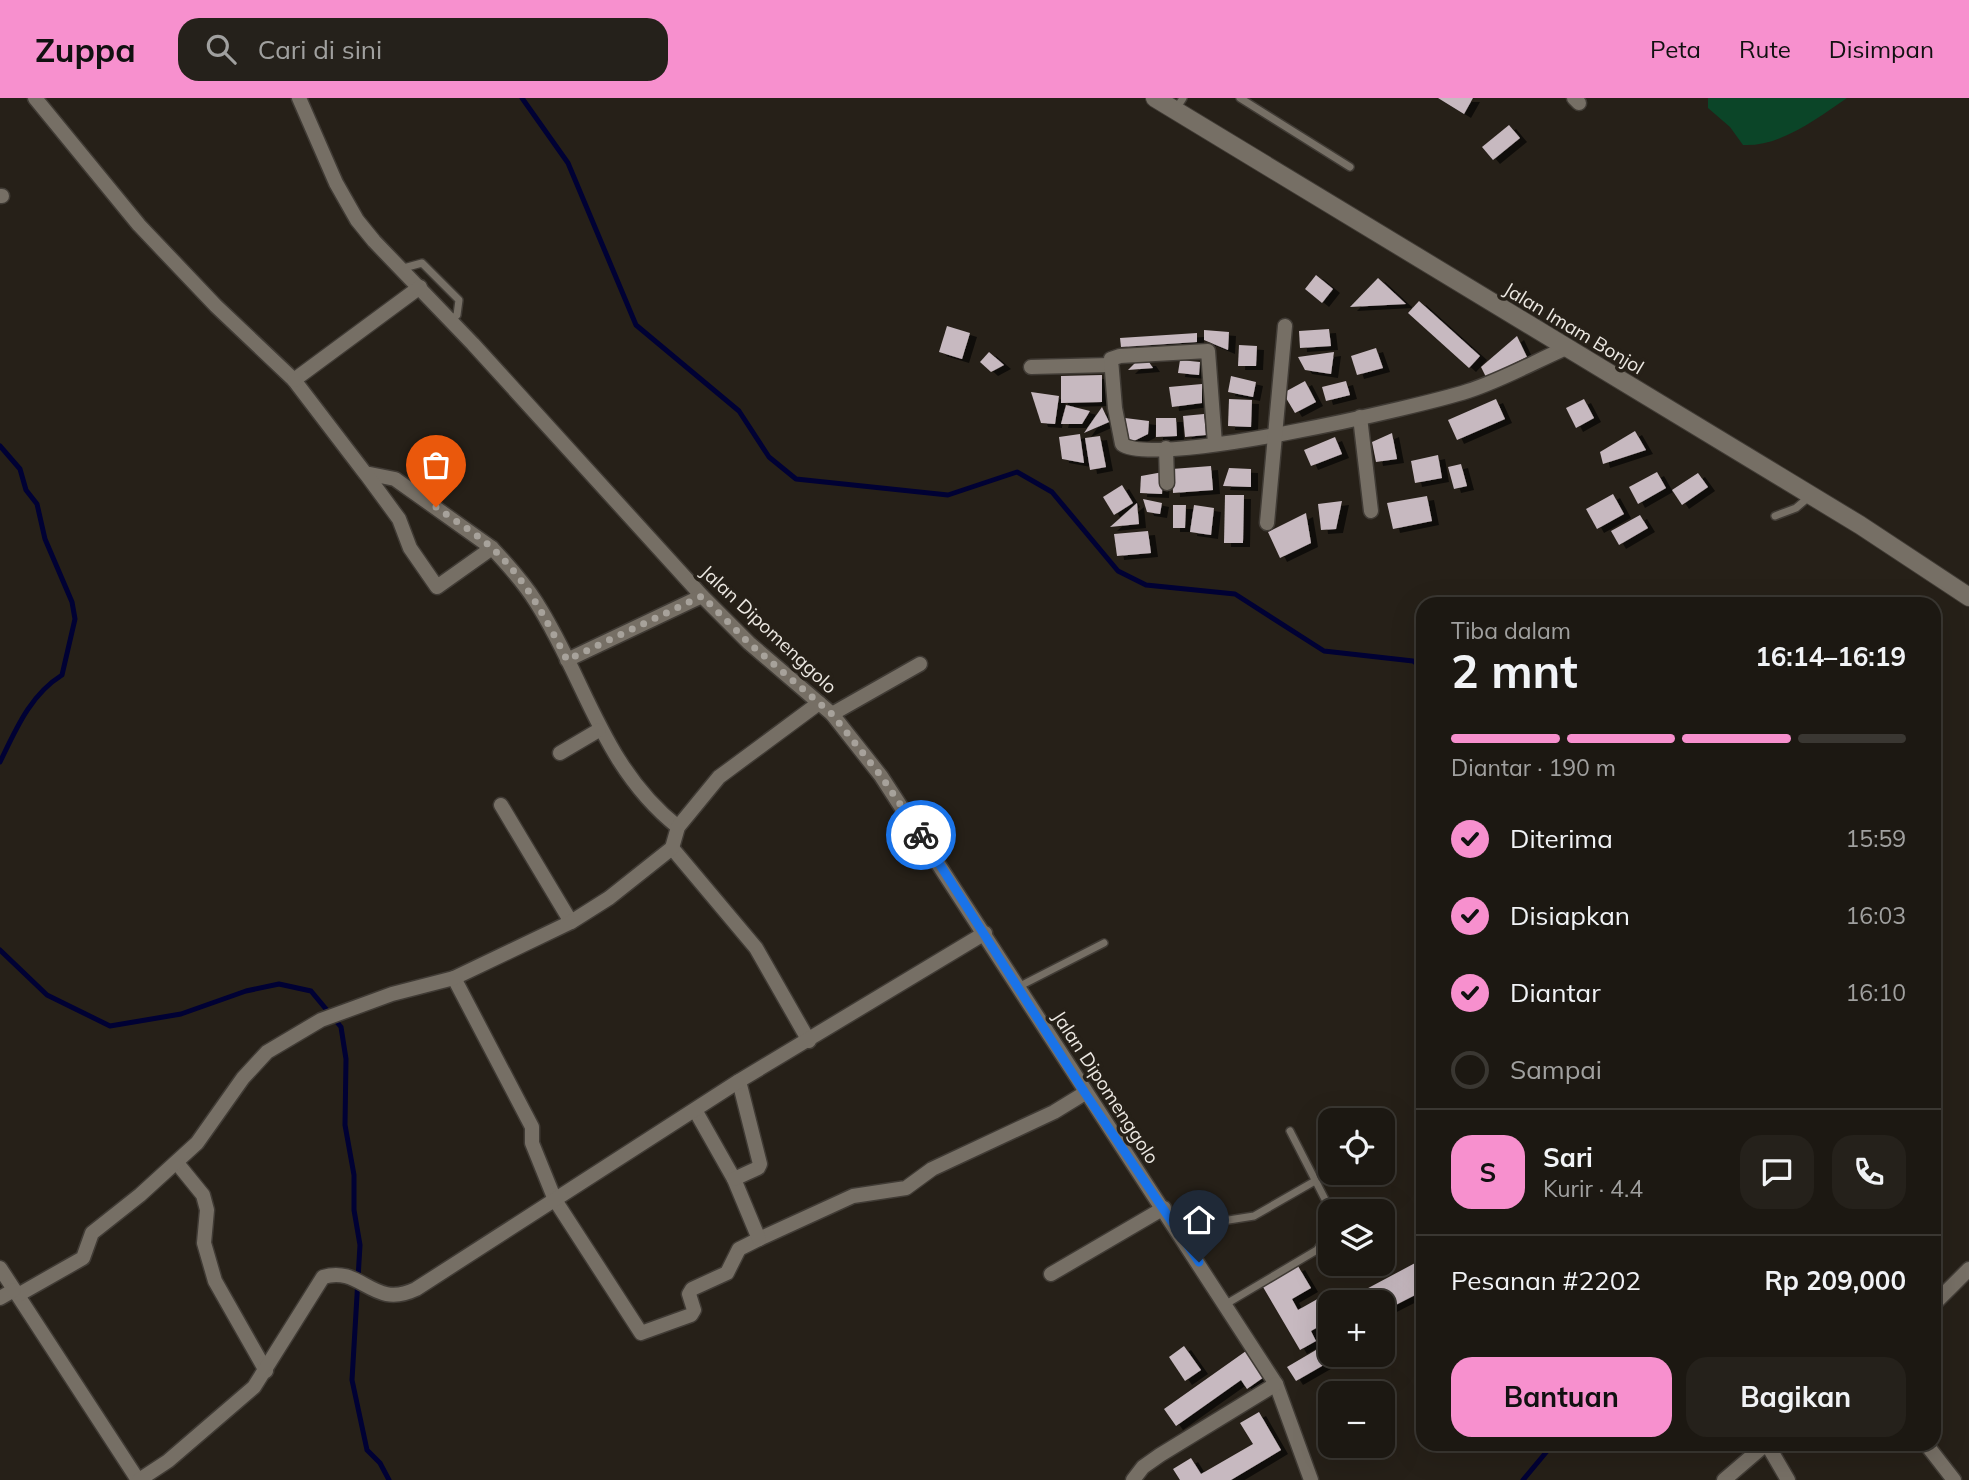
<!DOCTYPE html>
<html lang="id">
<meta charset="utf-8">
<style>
body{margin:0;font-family:Mulish,sans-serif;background:#25211b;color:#f1f3f6;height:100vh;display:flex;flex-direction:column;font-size:26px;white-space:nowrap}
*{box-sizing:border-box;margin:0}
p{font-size:23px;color:#a0a09f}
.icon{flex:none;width:38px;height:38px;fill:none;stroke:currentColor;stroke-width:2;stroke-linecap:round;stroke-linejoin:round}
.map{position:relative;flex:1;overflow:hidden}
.panel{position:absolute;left:1416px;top:499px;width:525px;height:854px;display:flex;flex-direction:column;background:#1c1812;border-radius:21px;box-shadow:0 7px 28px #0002,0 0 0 2px #3a3732}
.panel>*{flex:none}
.tools{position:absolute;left:1318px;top:1010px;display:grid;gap:14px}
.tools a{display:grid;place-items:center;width:77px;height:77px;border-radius:14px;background:#1c1812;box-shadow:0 7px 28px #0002,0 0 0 2px #3a3732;font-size:35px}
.pin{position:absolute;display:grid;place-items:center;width:60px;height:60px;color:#fff;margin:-72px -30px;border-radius:50% 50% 50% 0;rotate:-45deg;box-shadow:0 0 7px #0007}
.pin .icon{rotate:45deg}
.courier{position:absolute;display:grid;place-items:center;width:70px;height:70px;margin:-35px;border:5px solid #1a73e8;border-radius:50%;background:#fff;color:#222;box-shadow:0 2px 9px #0007}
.overview em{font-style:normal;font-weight:700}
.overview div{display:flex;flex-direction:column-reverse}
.overview{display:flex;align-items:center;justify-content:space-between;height:119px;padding:0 35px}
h1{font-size:46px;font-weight:700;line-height:52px}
.bar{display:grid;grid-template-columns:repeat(4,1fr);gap:10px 7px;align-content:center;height:84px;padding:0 35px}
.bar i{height:9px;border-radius:5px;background:#3a3732}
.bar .on{background:#f790ce}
.bar p{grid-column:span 4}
.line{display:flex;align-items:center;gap:18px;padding:0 35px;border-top:2px solid #3a3732}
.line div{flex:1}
.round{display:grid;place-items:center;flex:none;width:74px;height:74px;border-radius:21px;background:#25211b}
ol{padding:0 35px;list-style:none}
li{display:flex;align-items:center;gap:21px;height:77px}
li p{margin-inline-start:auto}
li .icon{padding:7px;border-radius:50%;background:#f790ce;color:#111;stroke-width:4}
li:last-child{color:#a0a09f}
li i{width:38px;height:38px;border:4px solid #3a3732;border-radius:50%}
.action{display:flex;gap:14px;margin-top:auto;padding:14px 35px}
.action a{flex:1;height:80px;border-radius:21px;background:#f790ce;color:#111;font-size:28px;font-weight:700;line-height:80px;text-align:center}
.action a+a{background:#25211b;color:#f1f3f6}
header{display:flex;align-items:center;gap:42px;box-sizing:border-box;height:98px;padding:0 35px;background:#f790ce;color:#111}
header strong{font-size:33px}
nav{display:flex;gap:38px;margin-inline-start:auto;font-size:24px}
.search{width:490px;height:63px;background:#25211b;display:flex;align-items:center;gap:18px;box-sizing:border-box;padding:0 24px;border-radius:21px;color:#a0a09f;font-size:26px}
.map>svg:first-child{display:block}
.green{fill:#0b4528}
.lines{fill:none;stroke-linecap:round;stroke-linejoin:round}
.stream{stroke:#000134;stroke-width:5}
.building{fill:#c7b9c0;filter:url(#shadow)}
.lane-casing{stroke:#403b35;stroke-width:10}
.street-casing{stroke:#403b35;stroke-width:17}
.secondary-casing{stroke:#403b35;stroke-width:20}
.lane{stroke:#766f65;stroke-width:7}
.street{stroke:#766f65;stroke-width:14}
.secondary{stroke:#766f65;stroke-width:18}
.done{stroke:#a7a29b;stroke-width:7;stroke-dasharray:0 12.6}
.route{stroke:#1a73e8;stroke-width:9}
.labels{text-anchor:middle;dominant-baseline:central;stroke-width:7;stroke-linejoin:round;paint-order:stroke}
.street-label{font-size:19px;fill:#ece8e2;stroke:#262018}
</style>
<header>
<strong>Zuppa</strong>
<div class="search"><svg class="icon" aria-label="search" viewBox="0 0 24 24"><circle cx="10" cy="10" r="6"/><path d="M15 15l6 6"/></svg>Cari di sini</div>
<nav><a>Peta</a><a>Rute</a><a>Disimpan</a></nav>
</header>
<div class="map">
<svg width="1969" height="1382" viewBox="0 0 1969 1382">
<defs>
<filter id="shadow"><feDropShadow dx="7" dy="4" stdDeviation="0" flood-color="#0009"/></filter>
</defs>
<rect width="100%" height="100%" fill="#262018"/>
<path class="green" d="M1708 0H1847C1818 20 1780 49 1743 47L1730 29 1708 10Z"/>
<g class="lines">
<g class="stream">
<path d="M522 0 568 65 636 227 739 313 769 359 796 381 948 397 1017 374 1052 394 1118 473 1146 487 1235 496 1324 553 1413 563 1423 570"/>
<path d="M0 348 20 371 26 392 37 406 45 441 72 504 75 521 62 577C30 597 16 631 0 664"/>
<path d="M0 852 47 897 110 928 181 916 246 893 279 886 311 893 341 929 346 961 345 1027 354 1077V1112L360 1147 352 1282 367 1352 380 1365 389 1382"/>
<path d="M1523 1382 1553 1346"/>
</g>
</g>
<g class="building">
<path d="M1438 0H1473L1464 16Z"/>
<path d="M1509 27 1520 40 1493 62 1482 49Z"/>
<path d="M1316 177 1333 191 1322 205 1305 191Z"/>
<path d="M1378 180 1406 206 1350 209Z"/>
<path d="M1419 203 1480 258 1469 270 1408 215Z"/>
<path d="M947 228 970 235 962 261 939 254Z"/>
<path d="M1329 231 1331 248 1300 250 1299 233Z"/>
<path d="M1204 232 1229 234 1228 252 1204 242Z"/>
<path d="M1197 235V244L1121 249 1120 240Z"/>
<path d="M1517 238 1527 259 1486 279 1481 269Z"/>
<path d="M1239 247 1257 248 1256 268H1238Z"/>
<path d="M1376 250 1383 270 1357 277 1351 258Z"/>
<path d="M989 254 1004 267 991 274 980 264Z"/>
<path d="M1334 254 1331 276 1305 272 1298 259Z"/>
<path d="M1180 262 1200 264 1199 277 1178 275Z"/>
<path d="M1136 264H1149L1153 270 1128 272Z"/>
<path d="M1102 277V304L1061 305V278Z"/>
<path d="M1231 278 1256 284 1253 299 1228 294Z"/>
<path d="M1305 283 1316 304 1295 315 1283 295Z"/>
<path d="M1346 283 1350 297 1326 303 1322 289Z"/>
<path d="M1202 286V305L1172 309 1169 289Z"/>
<path d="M1031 294 1059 298 1055 326 1041 325Z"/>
<path d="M1229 301 1252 302 1251 329 1228 328Z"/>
<path d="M1496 301 1505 321 1457 342 1448 322Z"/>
<path d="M1584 301 1594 320 1576 330 1566 310Z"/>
<path d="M1066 307 1090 313 1082 326H1061Z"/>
<path d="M1102 309 1109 324 1084 335Z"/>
<path d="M1204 316 1206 337 1185 339 1183 318Z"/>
<path d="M1125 320 1149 323 1148 336 1130 345Z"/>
<path d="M1156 320H1176L1177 338 1156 339Z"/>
<path d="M1635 333 1646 352 1603 366 1600 354Z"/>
<path d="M1392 335 1397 361 1376 364 1372 344Z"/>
<path d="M1080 336 1084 365 1062 361 1059 339Z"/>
<path d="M1100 338 1106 369 1090 372 1085 340Z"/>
<path d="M1335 339 1342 356 1311 368 1304 352Z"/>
<path d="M1438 357 1442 380 1415 385 1411 363Z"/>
<path d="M1461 366 1467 388 1454 391 1448 369Z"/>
<path d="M1211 368 1213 392 1173 395 1172 371Z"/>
<path d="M1229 370 1251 371V389L1223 388Z"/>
<path d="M1163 374 1162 396 1140 395 1141 378Z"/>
<path d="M1657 374 1666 390 1638 406 1629 389Z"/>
<path d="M1698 375 1708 389 1682 407 1672 392Z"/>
<path d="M1122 387 1133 405 1114 417 1103 399Z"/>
<path d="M1613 396 1624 416 1597 431 1586 411Z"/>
<path d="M1225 397H1244L1243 445H1224Z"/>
<path d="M1427 398 1432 423 1393 431 1387 405Z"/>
<path d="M1143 401 1162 405 1160 416 1147 414Z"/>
<path d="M1342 403 1336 431 1321 432 1318 406Z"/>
<path d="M1137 405 1139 426 1110 429Z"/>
<path d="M1173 407H1186L1185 430H1173Z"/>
<path d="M1194 407 1214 410 1211 437 1190 434Z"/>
<path d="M1306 415 1311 445 1280 460 1268 434Z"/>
<path d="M1640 417 1648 430 1619 447 1611 433Z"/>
<path d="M1148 433 1151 455 1117 458 1114 436Z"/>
<path d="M1417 1164 1423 1175V1193L1382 1214V1204H1342Z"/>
<path d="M1298 1168 1311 1190 1292 1201 1298 1212 1321 1199 1330 1215V1222L1311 1233 1316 1243 1300 1252 1263 1189Z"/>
<path d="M1184 1248 1201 1272 1185 1283 1169 1259Z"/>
<path d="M1321 1249 1329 1264 1296 1283 1287 1269Z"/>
<path d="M1246 1253 1264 1279 1247 1291 1241 1282 1176 1328 1164 1311Z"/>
<path d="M1259 1314 1281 1352 1231 1382H1180L1173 1371 1191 1360 1201 1376 1253 1346 1240 1325Z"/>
</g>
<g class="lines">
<defs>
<g id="lane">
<path d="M1240 0 1350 69"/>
<path d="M1176 11 1183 0"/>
<path d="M400 171 422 165 459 202 457 217 451 222"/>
<path d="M1775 418 1796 410 1810 398"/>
<path d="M1018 889 1104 845"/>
<path d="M1290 1033 1331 1113"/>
<path d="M1185 1142 1216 1124 1254 1118 1315 1083"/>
<path d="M1226 1206 1317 1152 1330 1134"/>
</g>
<g id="street">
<path d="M35 0 139 127 216 208 294 282 365 375 395 381 492 450C508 467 524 485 536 504 586 582 602 669 678 729"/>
<path d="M299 0 336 85 357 122 374 143 473 246 702 498 749 545 832 616 881 678 1276 1286 1311 1382"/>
<path d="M1574 0 1579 5"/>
<path d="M0 98H2"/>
<path d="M1031 269 1110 267"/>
<path d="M294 282 420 189"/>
<path d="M1360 319 1371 413"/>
<path d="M1215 346 1208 253 1120 258 1111 261 1115 310 1122 346C1152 371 1422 308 1468 293 1502 282 1534 264 1566 250"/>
<path d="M1166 350 1167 385"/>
<path d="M366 376 399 421 410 450 437 489 492 450"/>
<path d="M1267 425 1285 228"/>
<path d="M567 562 702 498"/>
<path d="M832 616 920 566"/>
<path d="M560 655 599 632"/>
<path d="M501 707 571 824"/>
<path d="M672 750 756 850 809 943"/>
<path d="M454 880 532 1029V1045L555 1102 641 1235 691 1217 694 1212 689 1196 692 1191 727 1175 739 1151 759 1141 853 1098 906 1090 932 1071 1054 1014 1085 995"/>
<path d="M695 1012 734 1081 759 1141"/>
<path d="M177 1065 203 1097 207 1112 204 1145 215 1183 266 1273"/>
<path d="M734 1081 758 1070 760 1066 739 983"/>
<path d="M0 1170 138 1382"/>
<path d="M1051 1176 1164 1110"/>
<path d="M18 1197 83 1160 92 1135 140 1097 197 1045 243 980 267 954 321 922 392 896 454 880 571 824 609 800 672 750 678 729 719 679 819 605"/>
<path d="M0 1200 14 1192"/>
<path d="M1934 1206 1969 1171"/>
<path d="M1767 1346 1788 1382"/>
<path d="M1926 1346 1954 1382"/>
<path d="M139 1382 168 1363 254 1289 323 1179C362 1167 372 1212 416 1191L739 983 985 835"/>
<path d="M1133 1382 1143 1369 1160 1357 1276 1286"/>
<path d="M1724 1382 1766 1346"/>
</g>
<path id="secondary" d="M1155 0 1860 427 1969 499"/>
</defs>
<use href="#lane" class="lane-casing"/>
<use href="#street" class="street-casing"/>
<use href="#secondary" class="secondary-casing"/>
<use href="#lane" class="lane"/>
<use href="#street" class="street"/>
<use href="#secondary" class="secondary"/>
</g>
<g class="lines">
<path class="done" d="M436 409C455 423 476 435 493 451 526 481 547 523 567 562L702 498 749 545 832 616 881 678 921 737"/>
<path class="route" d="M921 737 1085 995 1199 1164"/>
</g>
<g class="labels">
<g class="street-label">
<text transform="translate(1574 230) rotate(31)">Jalan Imam Bonjol</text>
<text transform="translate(769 531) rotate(43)">Jalan Dipomenggolo</text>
<text transform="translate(1106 989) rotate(57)">Jalan Dipomenggolo</text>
</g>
</g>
</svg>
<div class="tools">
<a><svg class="icon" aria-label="locate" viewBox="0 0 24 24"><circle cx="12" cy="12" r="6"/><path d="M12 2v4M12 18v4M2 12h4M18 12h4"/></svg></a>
<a><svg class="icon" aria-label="layers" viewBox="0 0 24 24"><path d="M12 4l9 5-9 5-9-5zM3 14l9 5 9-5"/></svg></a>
<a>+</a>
<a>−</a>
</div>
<div class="pin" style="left:436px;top:409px;background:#ea580c"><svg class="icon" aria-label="bag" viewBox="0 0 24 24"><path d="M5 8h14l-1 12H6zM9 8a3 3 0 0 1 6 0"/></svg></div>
<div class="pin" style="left:1199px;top:1164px;background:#1f2937"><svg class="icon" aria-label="home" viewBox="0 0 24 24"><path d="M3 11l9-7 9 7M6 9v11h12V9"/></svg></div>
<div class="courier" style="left:921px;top:737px"><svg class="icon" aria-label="bike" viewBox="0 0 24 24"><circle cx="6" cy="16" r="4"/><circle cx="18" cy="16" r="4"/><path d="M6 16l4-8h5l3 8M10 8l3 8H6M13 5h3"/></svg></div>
<section class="panel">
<div class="overview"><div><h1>2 mnt</h1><p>Tiba dalam</p></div><em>16:14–16:19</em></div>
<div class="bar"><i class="on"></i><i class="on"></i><i class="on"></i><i></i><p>Diantar · 190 m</p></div>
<ol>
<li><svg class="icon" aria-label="check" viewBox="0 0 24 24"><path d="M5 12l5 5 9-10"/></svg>Diterima<p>15:59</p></li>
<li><svg class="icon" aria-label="check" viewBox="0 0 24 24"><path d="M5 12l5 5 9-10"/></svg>Disiapkan<p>16:03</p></li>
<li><svg class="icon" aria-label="check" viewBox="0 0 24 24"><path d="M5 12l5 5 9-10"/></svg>Diantar<p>16:10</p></li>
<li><i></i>Sampai</li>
</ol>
<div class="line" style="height:126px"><b class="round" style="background:#f790ce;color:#111">S</b><div><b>Sari</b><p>Kurir · 4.4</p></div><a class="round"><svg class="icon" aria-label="chat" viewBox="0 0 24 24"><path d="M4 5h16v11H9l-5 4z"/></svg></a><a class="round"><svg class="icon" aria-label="phone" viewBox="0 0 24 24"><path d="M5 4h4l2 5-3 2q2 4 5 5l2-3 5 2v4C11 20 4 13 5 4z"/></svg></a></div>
<div class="line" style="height:91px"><div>Pesanan #2202</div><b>Rp 209,000</b></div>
<div class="action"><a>Bantuan</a><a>Bagikan</a></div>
</section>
</div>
